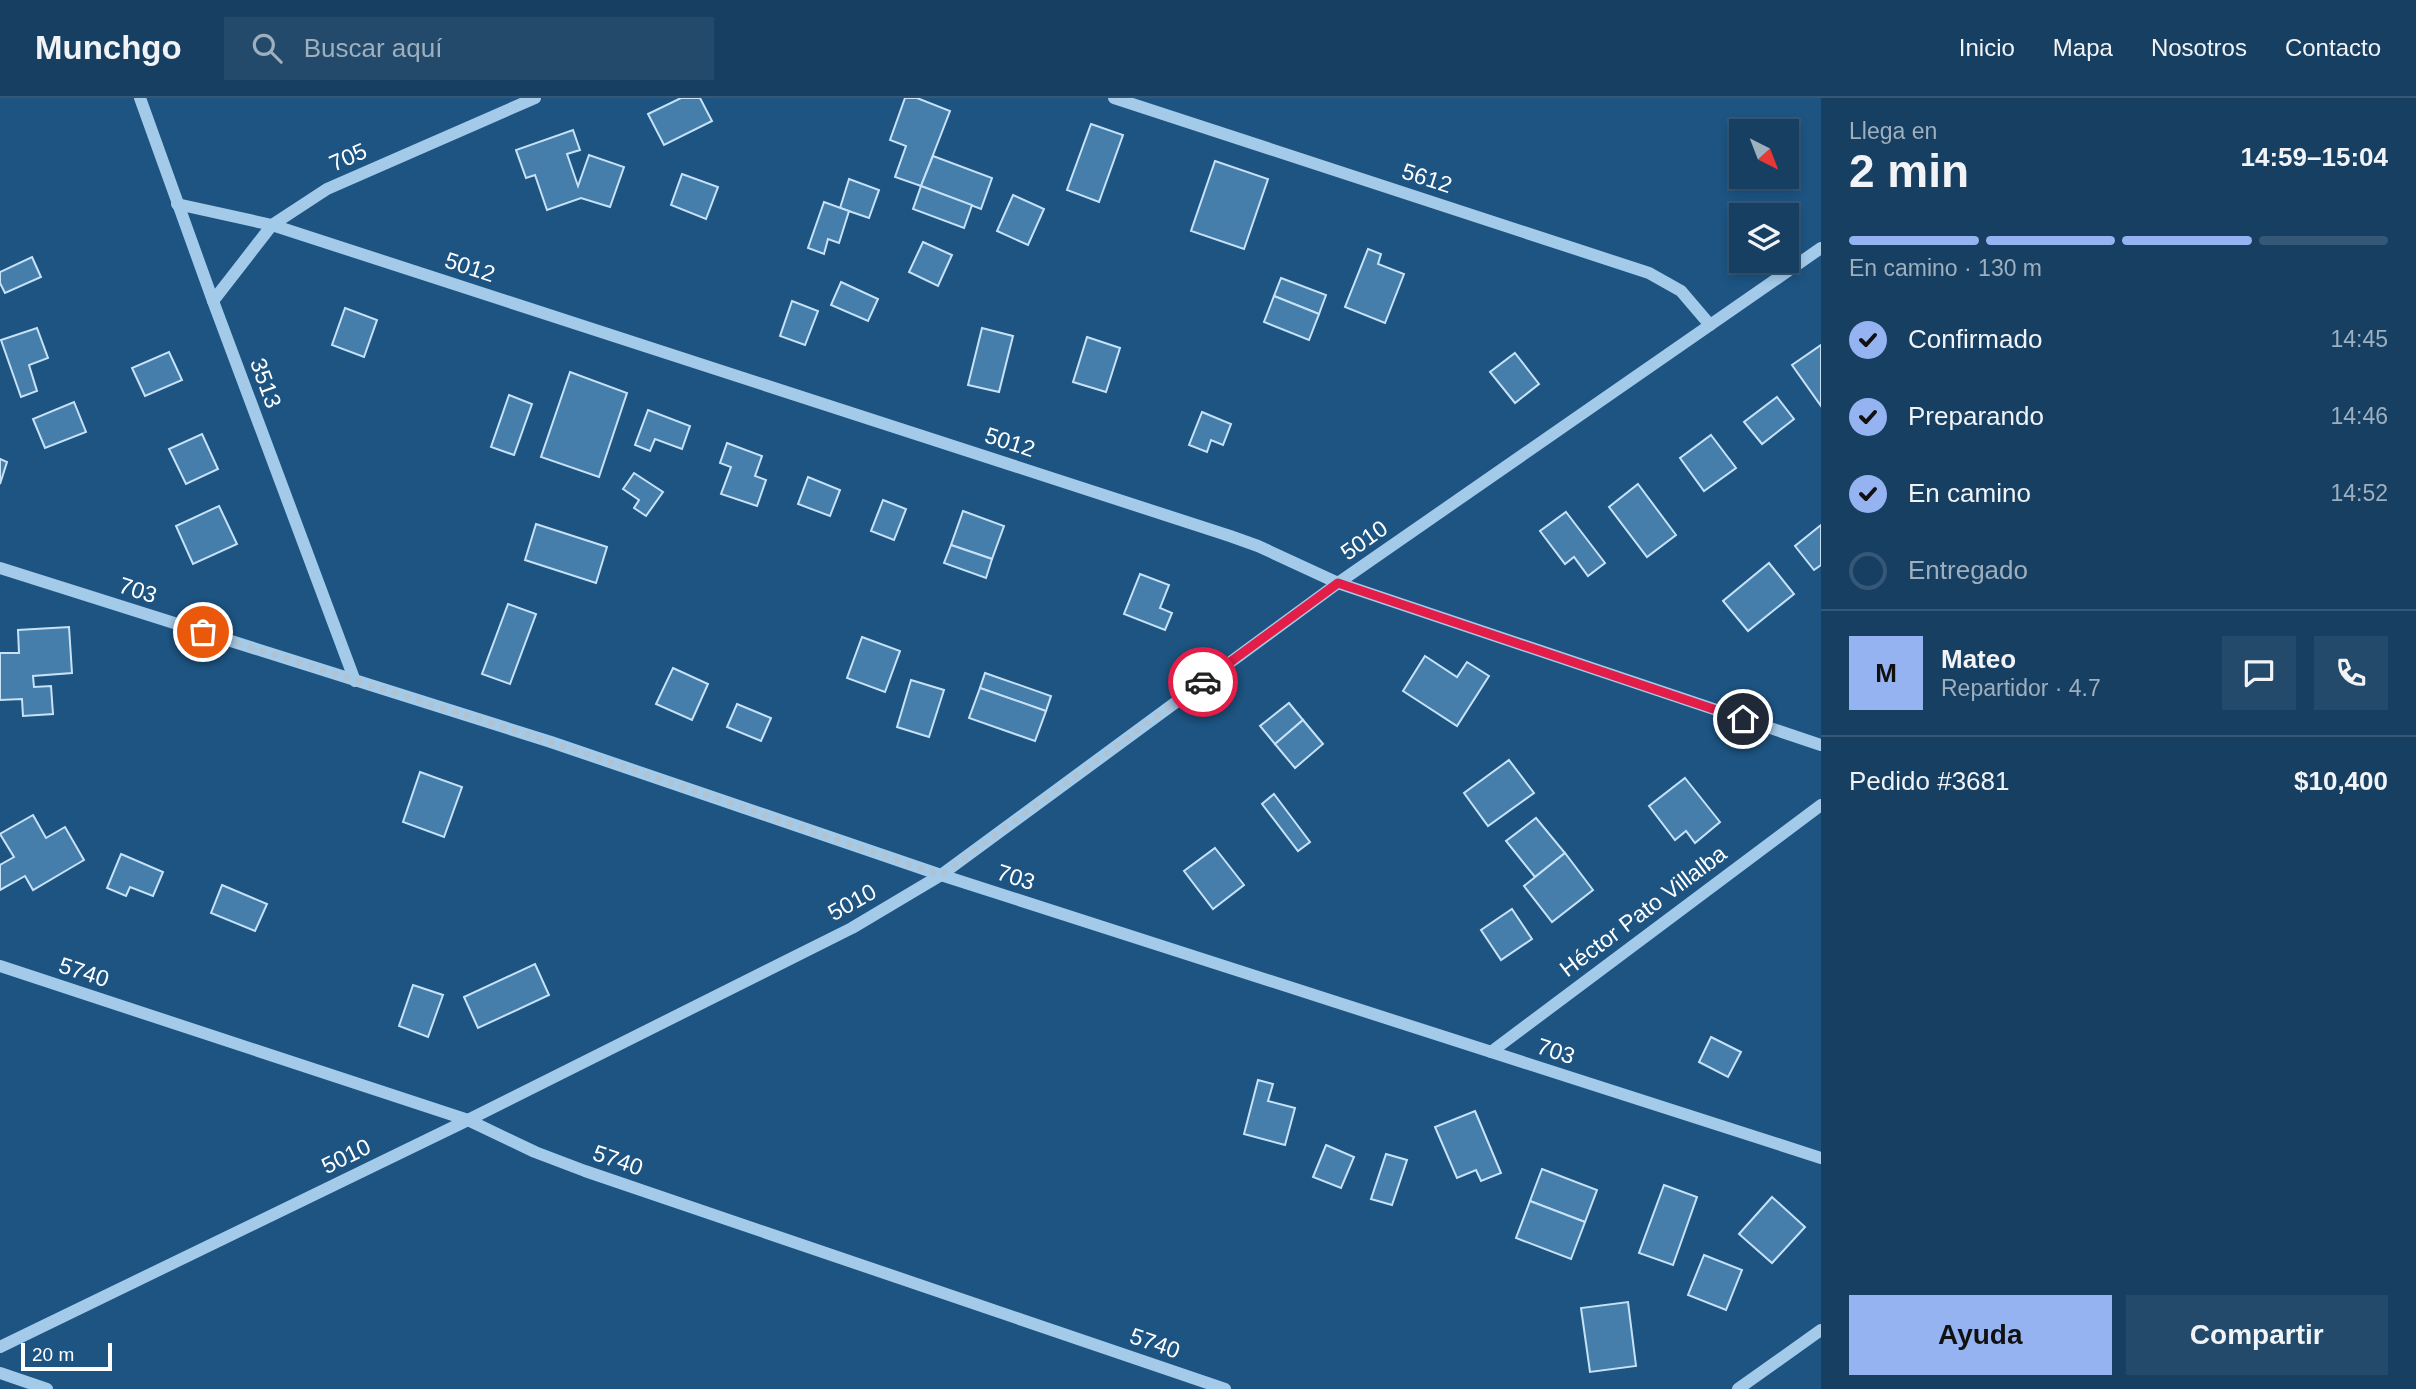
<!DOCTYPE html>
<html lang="es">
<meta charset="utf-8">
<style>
body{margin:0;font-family:Helvetica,sans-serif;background:#234a6b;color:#f1f3f6;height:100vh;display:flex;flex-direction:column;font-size:26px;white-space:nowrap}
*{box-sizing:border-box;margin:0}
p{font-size:23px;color:#9eafbe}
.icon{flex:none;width:38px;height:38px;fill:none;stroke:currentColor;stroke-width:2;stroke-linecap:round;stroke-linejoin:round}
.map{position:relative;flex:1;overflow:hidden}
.panel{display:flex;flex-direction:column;background:#163f62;width:595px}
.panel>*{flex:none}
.needle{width:46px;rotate:138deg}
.controls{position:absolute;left:1729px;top:21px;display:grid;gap:14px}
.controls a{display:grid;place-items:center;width:70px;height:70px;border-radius:0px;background:#163f62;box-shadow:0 4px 10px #0003,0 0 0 2px #355877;font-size:35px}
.scale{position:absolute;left:21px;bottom:18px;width:91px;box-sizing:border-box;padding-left:7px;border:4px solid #fff;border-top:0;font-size:19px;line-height:24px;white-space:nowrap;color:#fff;-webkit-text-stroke:5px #1d5482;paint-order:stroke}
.pin{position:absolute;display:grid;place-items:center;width:60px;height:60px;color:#fff;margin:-30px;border:4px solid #fff;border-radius:50%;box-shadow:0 2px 7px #0007}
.courier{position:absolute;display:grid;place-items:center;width:70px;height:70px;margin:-35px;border:5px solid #e11d48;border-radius:50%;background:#fff;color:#222;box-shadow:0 2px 9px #0007}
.head em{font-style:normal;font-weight:800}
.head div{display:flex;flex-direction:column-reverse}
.head{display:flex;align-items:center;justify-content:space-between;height:119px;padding:0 28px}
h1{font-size:46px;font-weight:800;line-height:52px}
.bar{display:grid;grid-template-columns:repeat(4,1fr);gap:10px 7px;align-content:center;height:84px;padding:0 28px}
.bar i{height:9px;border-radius:5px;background:#355877}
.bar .selected{background:#95b2f1}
.bar p{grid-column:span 4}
.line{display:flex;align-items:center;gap:18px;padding:0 28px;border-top:2px solid #355877}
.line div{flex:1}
.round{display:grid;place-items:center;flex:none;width:74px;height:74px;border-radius:0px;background:#234a6b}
ol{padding:0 28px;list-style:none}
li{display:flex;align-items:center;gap:21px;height:77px}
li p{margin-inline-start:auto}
li .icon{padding:7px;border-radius:50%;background:#95b2f1;color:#111;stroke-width:4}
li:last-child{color:#9eafbe}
li i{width:38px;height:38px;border:4px solid #355877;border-radius:50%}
.primary-button{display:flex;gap:14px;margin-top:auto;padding:14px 28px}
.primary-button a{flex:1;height:80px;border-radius:0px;background:#95b2f1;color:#111;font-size:28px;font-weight:800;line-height:80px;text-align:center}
.primary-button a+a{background:#234a6b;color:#f1f3f6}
header{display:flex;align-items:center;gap:42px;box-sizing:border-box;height:98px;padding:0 35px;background:#163f62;border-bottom:2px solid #355877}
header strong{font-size:33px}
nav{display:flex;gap:38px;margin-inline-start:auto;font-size:24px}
.search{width:490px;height:63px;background:#234a6b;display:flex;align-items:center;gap:18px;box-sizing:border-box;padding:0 24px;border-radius:0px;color:#9eafbe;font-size:26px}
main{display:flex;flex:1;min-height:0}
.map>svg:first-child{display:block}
.building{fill:#457eab;stroke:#c7e2f7;stroke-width:2}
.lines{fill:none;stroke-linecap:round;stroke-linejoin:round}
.minor{stroke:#a3cae9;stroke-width:12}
.done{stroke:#b0c3d3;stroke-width:7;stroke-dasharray:0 12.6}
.route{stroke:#e11d48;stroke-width:9}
.labels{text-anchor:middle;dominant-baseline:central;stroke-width:7;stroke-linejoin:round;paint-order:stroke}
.street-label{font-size:23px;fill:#fff;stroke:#1d5482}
</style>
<header>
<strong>Munchgo</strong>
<div class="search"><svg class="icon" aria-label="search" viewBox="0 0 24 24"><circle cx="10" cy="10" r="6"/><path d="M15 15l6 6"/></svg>Buscar aquí</div>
<nav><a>Inicio</a><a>Mapa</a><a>Nosotros</a><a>Contacto</a></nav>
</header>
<main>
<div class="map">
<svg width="1821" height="1291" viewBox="0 0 1821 1291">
<rect width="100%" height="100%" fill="#1d5482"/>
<g class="building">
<path d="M681 0H700L712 23 664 47 648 16Z"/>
<path d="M905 0H917L950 13 921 88 895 79 906 48 890 42Z"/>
<path d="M1091 26 1123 37 1099 104 1067 92Z"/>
<path d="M573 32 580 52 567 56 578 88 589 57 624 69 610 109 581 100 547 112 535 77 526 80 516 52Z"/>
<path d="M933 58 992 80 981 111 921 88Z"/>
<path d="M1215 63 1268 81 1244 151 1191 133Z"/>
<path d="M682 76 718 89 706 121 671 107Z"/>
<path d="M849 81 879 92 869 120 840 110Z"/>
<path d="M921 88 972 107 964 130 913 111Z"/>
<path d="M1013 97 1044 111 1028 147 997 133Z"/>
<path d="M824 104 849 113 839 145 828 141 824 156 808 150Z"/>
<path d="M923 144 952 157 938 188 909 174Z"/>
<path d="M1368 151 1381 156 1378 166 1404 176 1385 225 1345 209Z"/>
<path d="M32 159 41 179 5 195 0 185V174Z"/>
<path d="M1281 180 1326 197 1319 216 1274 198Z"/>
<path d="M841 184 878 201 868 223 831 207Z"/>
<path d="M1274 198 1319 216 1309 242 1264 224Z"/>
<path d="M792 203 818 213 805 247 780 238Z"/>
<path d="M345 210 377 222 364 259 332 247Z"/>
<path d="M37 230 48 260 29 267 37 293 21 299 1 242Z"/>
<path d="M982 230 1013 238 999 294 968 287Z"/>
<path d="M1087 239 1120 250 1106 294 1073 284Z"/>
<path d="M1821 247V308L1792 267Z"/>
<path d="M169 254 182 282 145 298 132 270Z"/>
<path d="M1515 255 1539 286 1515 305 1490 274Z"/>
<path d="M570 274 627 295 599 379 541 359Z"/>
<path d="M509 297 532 306 514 357 491 349Z"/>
<path d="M1777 299 1794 321 1762 346 1744 324Z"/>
<path d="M74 304 86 334 45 350 33 321Z"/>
<path d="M648 312 690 328 682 351 655 341 650 353 635 347Z"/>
<path d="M1202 314 1231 326 1223 347 1211 342 1207 354 1189 347Z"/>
<path d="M202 336 218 371 186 386 169 351Z"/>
<path d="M1711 337 1736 370 1704 393 1680 360Z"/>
<path d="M727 345 762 358 755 378 766 382 757 408 721 396 731 369 720 365Z"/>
<path d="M0 361 7 364 0 386Z"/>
<path d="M634 375 663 394 646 418 634 410 639 402 623 391Z"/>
<path d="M808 379 840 392 830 418 798 406Z"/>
<path d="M1638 386 1676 437 1647 459 1609 409Z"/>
<path d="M883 402 906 411 894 442 871 433Z"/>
<path d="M219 408 237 446 193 466 176 428Z"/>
<path d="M963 413 1004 428 992 461 951 447Z"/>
<path d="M1566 414 1605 465 1588 478 1574 459 1565 466 1540 433Z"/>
<path d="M536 426 607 449 596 485 525 462Z"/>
<path d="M1821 427V467L1814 472 1795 448Z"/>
<path d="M951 447 992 461 986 480 944 465Z"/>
<path d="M1769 465 1794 496 1748 533 1723 503Z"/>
<path d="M1140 476 1169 487 1160 510 1172 515 1165 532 1124 516Z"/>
<path d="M508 506 536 516 510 586 482 576Z"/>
<path d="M69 529 72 575 33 578 34 589 51 588 53 616 23 618 22 601 0 602V555H19L18 532Z"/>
<path d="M862 539 900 553 885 594 847 580Z"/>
<path d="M1425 558 1457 579 1467 564 1489 578 1457 628 1403 593Z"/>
<path d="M673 570 708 586 692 622 656 606Z"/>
<path d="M985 575 1051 598 1046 613 980 590Z"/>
<path d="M911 582 944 592 929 639 897 629Z"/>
<path d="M980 590 1046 613 1035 643 969 620Z"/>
<path d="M1289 605 1303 622 1275 646 1260 628Z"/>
<path d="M737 606 771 620 761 643 727 629Z"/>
<path d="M1303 622 1323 646 1295 670 1275 646Z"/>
<path d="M1509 662 1534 695 1488 728 1464 695Z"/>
<path d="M420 674 462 689 444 739 403 724Z"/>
<path d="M1685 680 1720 724 1695 745 1686 733 1675 742 1649 708Z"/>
<path d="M1274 696 1310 744 1298 753 1262 706Z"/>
<path d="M33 717 46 740 65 729 84 762 33 792 25 778 0 792V767L14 759 0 736Z"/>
<path d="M1536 720 1565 755 1535 779 1506 743Z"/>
<path d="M1215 750 1244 787 1213 811 1184 773Z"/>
<path d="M1565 755 1593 792 1552 824 1524 788Z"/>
<path d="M121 756 163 774 153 798 130 789 126 798 107 790Z"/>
<path d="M222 787 267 806 255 833 211 815Z"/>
<path d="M1512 811 1532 841 1501 862 1481 832Z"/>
<path d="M535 866 549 897 478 930 464 899Z"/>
<path d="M413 887 443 897 428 939 399 928Z"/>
<path d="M1711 939 1741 954 1728 979 1699 964Z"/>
<path d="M1258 982 1273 986 1268 1003 1295 1010 1285 1047 1244 1036Z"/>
<path d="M1475 1013 1501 1075 1481 1083 1476 1072 1457 1080 1435 1029Z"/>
<path d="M1326 1047 1354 1059 1341 1090 1313 1079Z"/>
<path d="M1386 1056 1407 1062 1392 1107 1371 1101Z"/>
<path d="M1542 1071 1597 1092 1585 1124 1530 1103Z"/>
<path d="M1664 1087 1697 1099 1673 1167 1639 1155Z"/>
<path d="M1772 1099 1805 1129 1772 1165 1739 1136Z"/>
<path d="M1530 1103 1585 1124 1571 1161 1516 1140Z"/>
<path d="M1704 1157 1742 1172 1726 1212 1688 1197Z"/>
<path d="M1628 1204 1636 1268 1590 1274 1581 1210Z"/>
</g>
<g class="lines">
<g class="minor">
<path d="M140 0 213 203 355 583"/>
<path d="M1114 0 1649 175 1681 193 1710 227"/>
<path d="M177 106 272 127 1230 438 1258 448 1338 485 1821 647"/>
<path d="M213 203 272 127 327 91 535 0"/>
<path d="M0 470 551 644 941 777 1821 1060"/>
<path d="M0 868 468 1022 535 1054 585 1073 1225 1291"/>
<path d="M1491 954 1821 707"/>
<path d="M0 1249 468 1022 852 830 941 777 1338 485 1821 150"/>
<path d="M0 1275 47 1291"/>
<path d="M1738 1291 1821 1232"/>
</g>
</g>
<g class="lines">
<path class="done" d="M203 534 551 644 941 777 1203 584"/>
<path class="route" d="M1203 584 1338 485 1743 621"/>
</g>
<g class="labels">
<g class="street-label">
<text transform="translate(348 59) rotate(-24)">705</text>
<text transform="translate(1427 80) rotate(18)">5612</text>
<text transform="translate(470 169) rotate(18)">5012</text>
<text transform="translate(266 285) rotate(70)">3513</text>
<text transform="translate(1010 344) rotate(18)">5012</text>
<text transform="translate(1364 442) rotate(-35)">5010</text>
<text transform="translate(138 492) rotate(18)">703</text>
<text transform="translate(1016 779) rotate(18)">703</text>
<text transform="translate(852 804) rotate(-29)">5010</text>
<text transform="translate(1643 813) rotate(-37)">Héctor Pato Villalba</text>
<text transform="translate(84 874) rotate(18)">5740</text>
<text transform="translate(1556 953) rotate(18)">703</text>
<text transform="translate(346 1058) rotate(-26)">5010</text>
<text transform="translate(618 1062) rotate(19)">5740</text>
<text transform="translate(1155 1245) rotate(19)">5740</text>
</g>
</g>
</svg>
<div class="controls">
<a><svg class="needle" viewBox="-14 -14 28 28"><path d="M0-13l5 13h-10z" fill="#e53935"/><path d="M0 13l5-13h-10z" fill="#9eafbe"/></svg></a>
<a><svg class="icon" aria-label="layers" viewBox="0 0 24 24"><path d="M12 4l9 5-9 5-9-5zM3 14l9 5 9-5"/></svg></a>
</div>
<div class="scale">20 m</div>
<div class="pin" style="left:203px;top:534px;background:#ea580c"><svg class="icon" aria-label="bag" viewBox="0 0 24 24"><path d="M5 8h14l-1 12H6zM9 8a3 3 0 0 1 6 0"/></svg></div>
<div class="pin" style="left:1743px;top:621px;background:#1f2937"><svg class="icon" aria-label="home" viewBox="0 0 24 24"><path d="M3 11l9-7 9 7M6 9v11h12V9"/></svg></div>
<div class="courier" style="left:1203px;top:584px"><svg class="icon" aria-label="car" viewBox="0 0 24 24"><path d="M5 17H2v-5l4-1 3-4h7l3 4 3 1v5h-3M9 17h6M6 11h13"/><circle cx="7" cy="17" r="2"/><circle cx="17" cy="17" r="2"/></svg></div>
</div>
<section class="panel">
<div class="head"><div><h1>2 min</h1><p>Llega en</p></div><em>14:59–15:04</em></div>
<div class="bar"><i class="selected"></i><i class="selected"></i><i class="selected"></i><i></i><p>En camino · 130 m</p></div>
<ol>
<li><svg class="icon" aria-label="check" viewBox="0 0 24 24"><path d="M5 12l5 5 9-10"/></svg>Confirmado<p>14:45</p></li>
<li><svg class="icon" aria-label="check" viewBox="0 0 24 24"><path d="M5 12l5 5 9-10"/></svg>Preparando<p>14:46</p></li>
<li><svg class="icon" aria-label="check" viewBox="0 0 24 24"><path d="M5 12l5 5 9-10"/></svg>En camino<p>14:52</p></li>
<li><i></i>Entregado</li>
</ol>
<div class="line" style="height:126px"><b class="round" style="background:#95b2f1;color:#111">M</b><div><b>Mateo</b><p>Repartidor · 4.7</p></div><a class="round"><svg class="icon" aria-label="chat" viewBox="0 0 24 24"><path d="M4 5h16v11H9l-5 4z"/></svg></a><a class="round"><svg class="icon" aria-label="phone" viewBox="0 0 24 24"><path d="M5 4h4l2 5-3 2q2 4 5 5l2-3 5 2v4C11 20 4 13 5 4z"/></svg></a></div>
<div class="line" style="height:91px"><div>Pedido #3681</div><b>$10,400</b></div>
<div class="primary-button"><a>Ayuda</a><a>Compartir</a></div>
</section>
</main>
